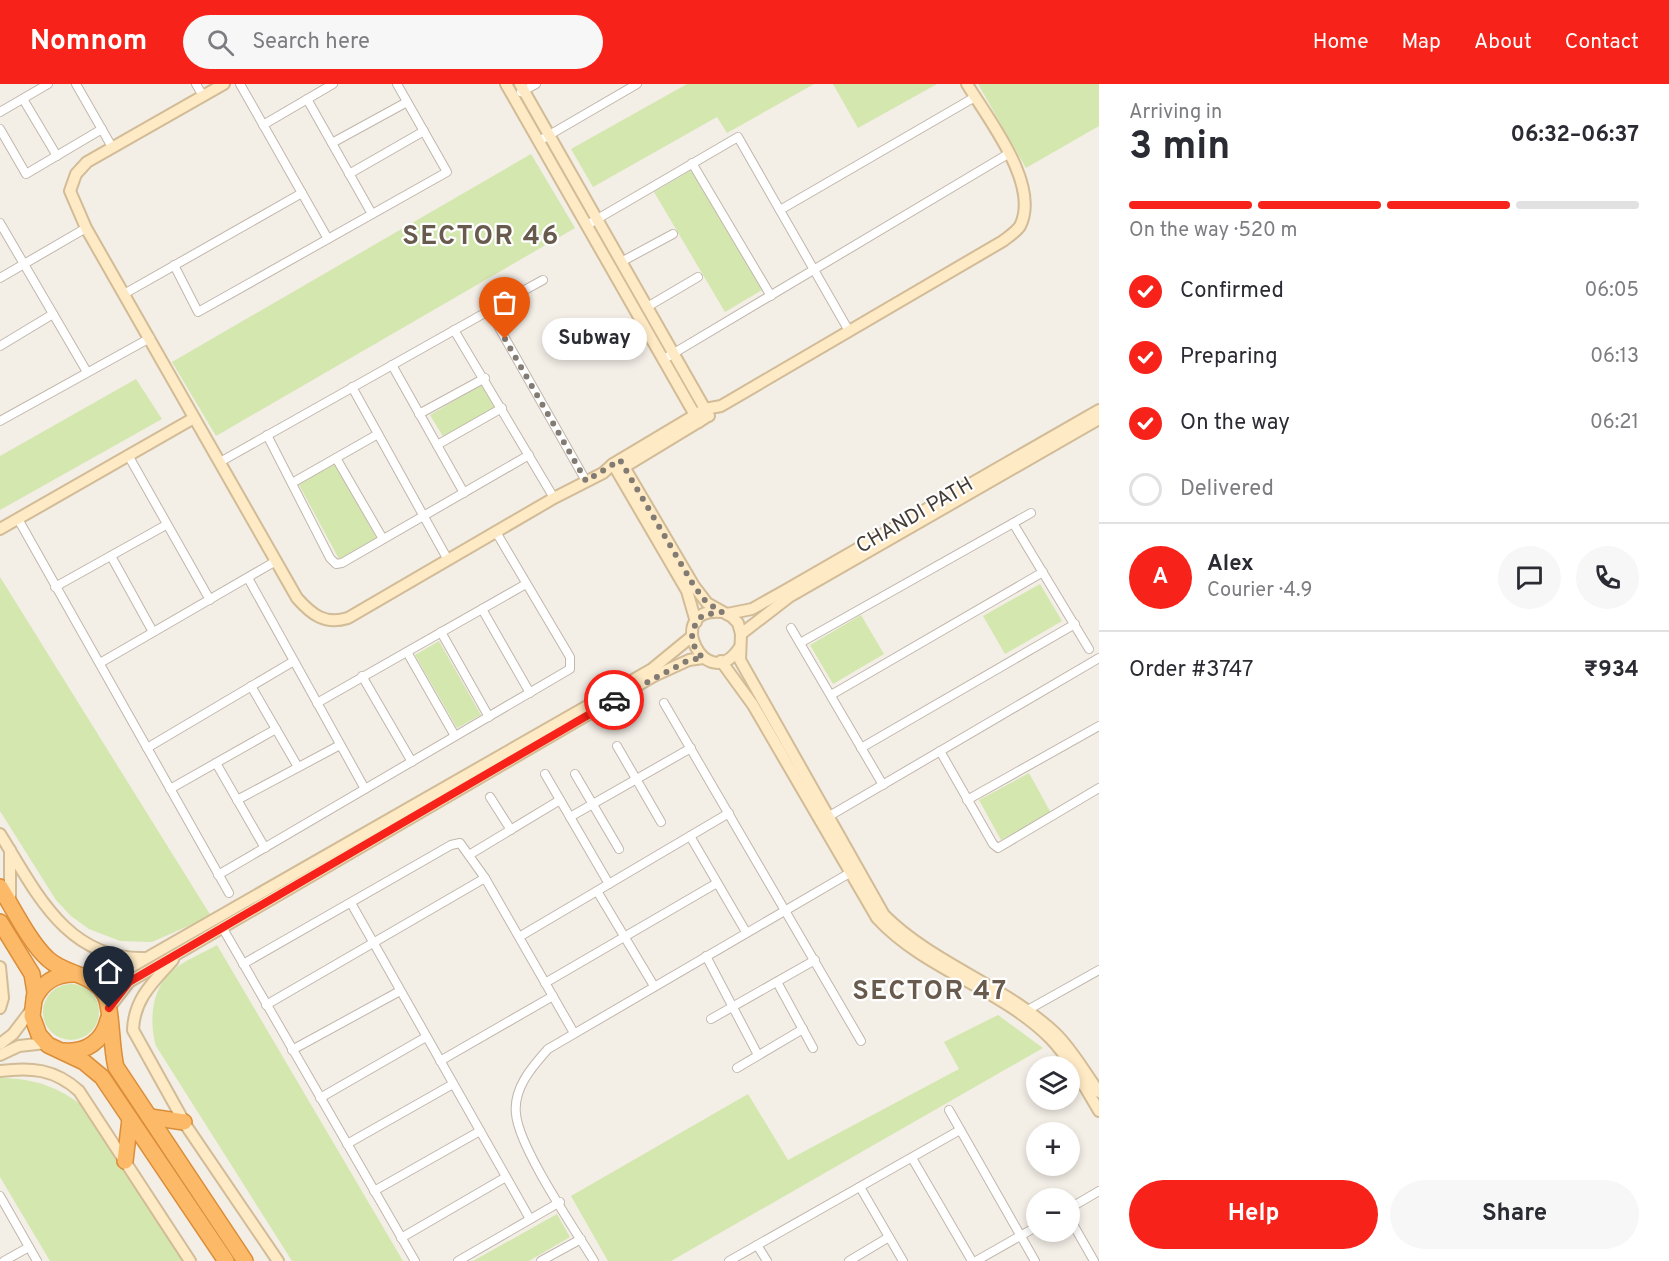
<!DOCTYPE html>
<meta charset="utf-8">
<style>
body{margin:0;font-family:Overpass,sans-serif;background:#f7f7f7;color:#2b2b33;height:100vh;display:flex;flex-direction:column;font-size:22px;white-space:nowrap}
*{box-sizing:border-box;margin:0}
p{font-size:20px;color:#7c7c81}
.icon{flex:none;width:33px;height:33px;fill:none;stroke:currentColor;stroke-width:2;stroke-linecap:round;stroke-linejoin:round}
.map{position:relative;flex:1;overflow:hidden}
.drawer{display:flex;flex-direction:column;background:#fff;width:570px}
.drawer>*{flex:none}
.controls{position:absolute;left:1026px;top:972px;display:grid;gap:12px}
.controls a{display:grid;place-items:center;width:54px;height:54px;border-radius:50%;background:#fff;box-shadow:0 3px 9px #0003;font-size:30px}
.pin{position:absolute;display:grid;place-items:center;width:51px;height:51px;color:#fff;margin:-62px -26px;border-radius:50% 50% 50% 0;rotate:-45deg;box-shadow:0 0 6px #0007}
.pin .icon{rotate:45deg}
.courier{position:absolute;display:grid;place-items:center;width:60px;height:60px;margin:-30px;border:4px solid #f72219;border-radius:50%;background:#fff;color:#222;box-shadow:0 2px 8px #0007}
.bubble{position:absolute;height:42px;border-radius:21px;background:#fff;box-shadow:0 3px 9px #0003;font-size:20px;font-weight:700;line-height:42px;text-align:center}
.headline em{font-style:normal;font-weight:700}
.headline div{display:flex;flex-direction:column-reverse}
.headline{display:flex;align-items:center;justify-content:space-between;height:102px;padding:0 30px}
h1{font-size:39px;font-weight:700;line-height:45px}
.bar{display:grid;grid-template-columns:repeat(4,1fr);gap:9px 6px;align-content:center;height:72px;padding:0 30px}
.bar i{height:8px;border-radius:4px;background:#e1e1e2}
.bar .active{background:#f72219}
.bar p{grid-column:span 4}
.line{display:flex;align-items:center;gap:15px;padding:0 30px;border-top:2px solid #e1e1e2}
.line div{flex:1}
.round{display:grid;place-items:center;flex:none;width:63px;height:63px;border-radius:32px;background:#f7f7f7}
ol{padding:0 30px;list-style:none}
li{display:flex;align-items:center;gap:18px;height:66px}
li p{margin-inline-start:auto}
li .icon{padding:6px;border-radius:50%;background:#f72219;color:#fff;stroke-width:4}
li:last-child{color:#7c7c81}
li i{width:33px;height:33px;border:3px solid #e1e1e2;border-radius:50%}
.primary-button{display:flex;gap:12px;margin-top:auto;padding:12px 30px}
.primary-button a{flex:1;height:69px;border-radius:36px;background:#f72219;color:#fff;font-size:24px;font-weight:700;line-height:69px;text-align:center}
.primary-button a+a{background:#f7f7f7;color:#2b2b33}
header{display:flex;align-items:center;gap:36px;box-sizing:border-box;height:84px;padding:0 30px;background:#f72219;color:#fff}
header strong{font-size:28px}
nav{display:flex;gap:33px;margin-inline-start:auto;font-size:21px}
.search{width:420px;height:54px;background:#f7f7f7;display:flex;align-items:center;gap:15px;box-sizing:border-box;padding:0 21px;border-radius:33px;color:#7c7c81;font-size:22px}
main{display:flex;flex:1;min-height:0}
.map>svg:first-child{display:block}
.green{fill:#d4e7af}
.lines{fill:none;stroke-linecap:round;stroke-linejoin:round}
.street-casing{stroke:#c1b7ac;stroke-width:10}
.secondary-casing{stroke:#d2bc97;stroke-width:14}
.highway-casing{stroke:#db8d38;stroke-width:18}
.street{stroke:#fff;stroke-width:8}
.secondary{stroke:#feeac5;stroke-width:10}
.highway{stroke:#fcba68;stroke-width:15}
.done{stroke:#827b73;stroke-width:6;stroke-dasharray:0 10.8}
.route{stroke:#f72219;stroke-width:8}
.labels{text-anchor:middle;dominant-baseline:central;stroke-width:4.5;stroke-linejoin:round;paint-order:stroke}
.street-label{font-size:21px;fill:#453d35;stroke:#fff}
.district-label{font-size:27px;font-weight:bold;letter-spacing:1.5px;fill:#685a4d;stroke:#fff}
</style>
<header>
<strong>Nomnom</strong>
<div class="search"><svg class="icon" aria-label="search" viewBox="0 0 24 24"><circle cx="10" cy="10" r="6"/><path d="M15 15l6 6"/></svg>Search here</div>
<nav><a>Home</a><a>Map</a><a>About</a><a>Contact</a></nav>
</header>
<main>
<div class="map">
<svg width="1099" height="1177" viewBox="0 0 1099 1177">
<rect width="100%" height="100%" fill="#f3eee6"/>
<g class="green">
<path d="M687 0H814L727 49 717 33 593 103 571 65Z"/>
<path d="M833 0H937L858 44Z"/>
<path d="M978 0H1099V42L1026 84Z"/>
<path d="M531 70 575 144 216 352 172 278Z"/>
<path d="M691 86 762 206 725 228 654 108Z"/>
<path d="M136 295 162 335 0 426V372Z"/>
<path d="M484 299 498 322 444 354 430 331Z"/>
<path d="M335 378 377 455 339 475 298 399Z"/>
<path d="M0 493 211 832 152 858 120 857 89 845 71 832 56 816 0 727Z"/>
<path d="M1040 500 1062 537 1005 570 983 532Z"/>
<path d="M861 531 884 570 833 600 810 561Z"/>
<path d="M439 557 481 631 457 644 415 571Z"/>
<path d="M1029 689 1051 729 1001 756 979 716Z"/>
<path d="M217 861 403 1177H292L156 962C149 938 151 905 172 887 185 876 203 869 217 861Z"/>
<circle cx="71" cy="928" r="28"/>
<path d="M998 931 1043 964 671 1177H608L571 1112 748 1010 788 1076 959 985 944 958Z"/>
<path d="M0 994C33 994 59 1003 84 1023L183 1177H50L0 1093Z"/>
<path d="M557 1130 570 1153 529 1177H473Z"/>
</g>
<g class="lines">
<defs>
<g id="street">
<path d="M76 0 112 63"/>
<path d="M196 0 203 12"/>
<path d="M240 0 328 155"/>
<path d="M521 8 536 0"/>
<path d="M23 15 57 72"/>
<path d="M307 15 372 130"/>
<path d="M0 28 48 0"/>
<path d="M263 41 333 0"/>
<path d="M0 45 26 90 102 45"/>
<path d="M539 57 637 0"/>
<path d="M332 59 407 18"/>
<path d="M692 79 771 212"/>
<path d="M349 90 424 47"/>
<path d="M780 126 975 13"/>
<path d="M0 139 87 288"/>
<path d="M587 141 738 53 849 247"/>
<path d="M621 178 673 150"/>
<path d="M174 181 198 228 447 88 397 0"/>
<path d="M0 194 86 144"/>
<path d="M543 196 501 219 493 233 586 397"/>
<path d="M124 210 302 109"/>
<path d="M647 223 698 193"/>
<path d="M454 246 554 414"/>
<path d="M0 262 53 230"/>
<path d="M664 275 1008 70"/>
<path d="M392 281 464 409"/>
<path d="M352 303 448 476"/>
<path d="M419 330 485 294"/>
<path d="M0 337 150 254"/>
<path d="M267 351 330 474 336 480 342 479 529 371"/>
<path d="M437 361 502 324"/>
<path d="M128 371 210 516"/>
<path d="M336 374 383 455"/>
<path d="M220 378 483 230"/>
<path d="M292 399 378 350"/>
<path d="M18 435 229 809"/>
<path d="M1013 439 1089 565"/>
<path d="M111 472 153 548"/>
<path d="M248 494 365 705"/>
<path d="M55 503 166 441"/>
<path d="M482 525 530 609"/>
<path d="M791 544 883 701"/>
<path d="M441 548 489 633"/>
<path d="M800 559 1031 429"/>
<path d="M407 568 455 652"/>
<path d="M100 579 276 477"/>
<path d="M362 592 412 678"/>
<path d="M251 602 298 683"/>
<path d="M831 611 1043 488"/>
<path d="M317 619 526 500"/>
<path d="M664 619 861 957"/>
<path d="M617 662 661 738"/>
<path d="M147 664 294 577"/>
<path d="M861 664 1075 540"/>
<path d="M940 667 993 760 998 764 1099 704"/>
<path d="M216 679 265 764"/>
<path d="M545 690 609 800"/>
<path d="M575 690 619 765"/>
<path d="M170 705 276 645"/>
<path d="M490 713 511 746"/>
<path d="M237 716 340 661"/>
<path d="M967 716 1099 642"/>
<path d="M570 733 691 664"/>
<path d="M826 734 1099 574"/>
<path d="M690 752 746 848"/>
<path d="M469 771 560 716"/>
<path d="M218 791 570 585V573L496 448"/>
<path d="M597 807 654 902"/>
<path d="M351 819 530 1135"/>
<path d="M222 843 415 1177"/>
<path d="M519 853 729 729"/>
<path d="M706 872 758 971"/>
<path d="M243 880 451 761 460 759 485 794 574 949"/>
<path d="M777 898 813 964"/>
<path d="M545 899 717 799"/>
<path d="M266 921 485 794"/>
<path d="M1024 928 1099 886"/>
<path d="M711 935 815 876"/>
<path d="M292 966 400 907"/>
<path d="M440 977 553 912"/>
<path d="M737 984 803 945"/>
<path d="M320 1014 426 953"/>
<path d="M949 1026 1035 1177"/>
<path d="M347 1060 453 1000"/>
<path d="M912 1074 972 1177"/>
<path d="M860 1103 903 1177"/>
<path d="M374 1107 480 1047"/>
<path d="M0 1112 37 1177"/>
<path d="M1070 1124 1099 1107"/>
<path d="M1070 1135 1094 1177"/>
<path d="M401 1154 506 1093"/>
<path d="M757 1161 767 1177"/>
<path d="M4 1177 29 1163"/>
<path d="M458 1177 560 1118"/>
<path d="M541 1177 581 1155"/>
<path d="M594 1177C574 1144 519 1064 516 1030 513 1004 532 983 548 965L853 787"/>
<path d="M729 1177 960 1046"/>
<path d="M849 1177 889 1153"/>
<path d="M976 1177 1036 1143"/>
</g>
<g id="secondary">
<path d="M224 0 87 78 76 90 70 107 86 144 297 514C312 531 325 541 348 534L554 414 603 389 613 380 705 325 721 322 1003 157C1008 153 1016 148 1020 142 1041 101 988 35 967 0"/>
<path d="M506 0 699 338"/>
<path d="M520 0 709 332"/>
<path d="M620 376 694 502 707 519 732 533 738 539 741 550 740 576 884 831C933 880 1004 901 1055 949 1072 965 1085 989 1099 1008"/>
<path d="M613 380 687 507 696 538"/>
<path d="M621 385 705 334"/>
<path d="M0 445 194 334"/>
<path d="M722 528C661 522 707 615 740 563"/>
<path d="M727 530 752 525 784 507 1099 326"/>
<path d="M741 550 789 513 1099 335"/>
<path d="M721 577 753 621 877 834C925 886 1000 904 1050 954 1068 972 1086 1005 1099 1027"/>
<path d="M0 750C36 808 67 877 146 874"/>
<path d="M10 817V766"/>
<path d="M173 876C153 898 134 915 133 946L187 1043 278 1177"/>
<path d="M0 883 3 914 0 924"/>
<path d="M92 897 124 887 652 585 691 553"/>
<path d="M109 924 129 898 654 592 689 576 703 574"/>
<path d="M0 960 13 950 32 925"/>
<path d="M0 971 19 962 46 959"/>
<path d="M0 987C31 983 55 985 79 1007L190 1177"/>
</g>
<g id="highway">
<path d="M0 803C13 824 30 859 48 875 65 891 93 889 105 911 112 925 111 964 116 983L245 1177"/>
<path d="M0 838 32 890 35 908 32 932 39 951 48 961 84 978 102 993 226 1177"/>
<path d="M34 916C41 899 56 890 74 890"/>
<path d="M64 967C86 969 103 957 108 936"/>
<path d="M150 1033 184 1038"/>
<path d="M125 1077 130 1035"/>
</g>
</defs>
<use href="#street" class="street-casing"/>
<use href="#secondary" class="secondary-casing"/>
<use href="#highway" class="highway-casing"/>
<use href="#street" class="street"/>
<use href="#secondary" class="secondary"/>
<use href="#highway" class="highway"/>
</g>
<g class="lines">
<path class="done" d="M505 255 586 397 620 376 694 502 707 519 722 528 703 531C688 546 689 560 703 574L689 576 614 616"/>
<path class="route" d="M109 924 129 898 614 616"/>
</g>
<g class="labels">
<g class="street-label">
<text transform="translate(915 432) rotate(-30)">CHANDI PATH</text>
</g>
<g class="district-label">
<text x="481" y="153">SECTOR 46</text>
<text x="930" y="908">SECTOR 47</text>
</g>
</g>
</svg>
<div class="controls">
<a><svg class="icon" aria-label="layers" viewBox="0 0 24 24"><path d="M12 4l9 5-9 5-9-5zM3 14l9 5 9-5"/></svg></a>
<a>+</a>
<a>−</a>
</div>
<div class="pin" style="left:505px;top:255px;background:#ea580c"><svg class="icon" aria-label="bag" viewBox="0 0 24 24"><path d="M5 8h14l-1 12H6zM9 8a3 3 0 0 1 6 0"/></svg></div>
<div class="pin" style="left:109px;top:924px;background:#1f2937"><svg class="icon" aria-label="home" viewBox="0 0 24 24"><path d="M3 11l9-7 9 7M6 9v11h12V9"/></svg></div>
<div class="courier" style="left:614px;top:616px"><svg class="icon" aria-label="car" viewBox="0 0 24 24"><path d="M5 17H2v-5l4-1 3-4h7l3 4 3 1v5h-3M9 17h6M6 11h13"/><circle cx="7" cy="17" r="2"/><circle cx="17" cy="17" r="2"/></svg></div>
<div class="bubble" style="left:542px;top:234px;width:105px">Subway</div>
</div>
<section class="drawer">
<div class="headline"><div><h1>3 min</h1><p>Arriving in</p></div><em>06:32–06:37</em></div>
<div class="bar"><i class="active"></i><i class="active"></i><i class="active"></i><i></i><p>On the way · 520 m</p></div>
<ol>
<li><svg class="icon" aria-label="check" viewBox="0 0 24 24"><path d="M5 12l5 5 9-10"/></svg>Confirmed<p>06:05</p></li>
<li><svg class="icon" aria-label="check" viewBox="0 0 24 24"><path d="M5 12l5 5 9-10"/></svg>Preparing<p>06:13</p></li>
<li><svg class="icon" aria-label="check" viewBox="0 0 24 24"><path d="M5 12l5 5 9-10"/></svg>On the way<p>06:21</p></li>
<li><i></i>Delivered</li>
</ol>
<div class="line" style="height:108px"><b class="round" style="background:#f72219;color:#fff">A</b><div><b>Alex</b><p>Courier · 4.9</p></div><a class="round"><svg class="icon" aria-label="chat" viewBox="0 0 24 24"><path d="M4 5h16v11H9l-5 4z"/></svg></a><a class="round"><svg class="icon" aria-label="phone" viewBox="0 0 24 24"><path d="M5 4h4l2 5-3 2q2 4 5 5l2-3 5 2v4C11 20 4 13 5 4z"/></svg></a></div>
<div class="line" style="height:78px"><div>Order #3747</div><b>₹934</b></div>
<div class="primary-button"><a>Help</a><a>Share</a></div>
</section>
</main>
